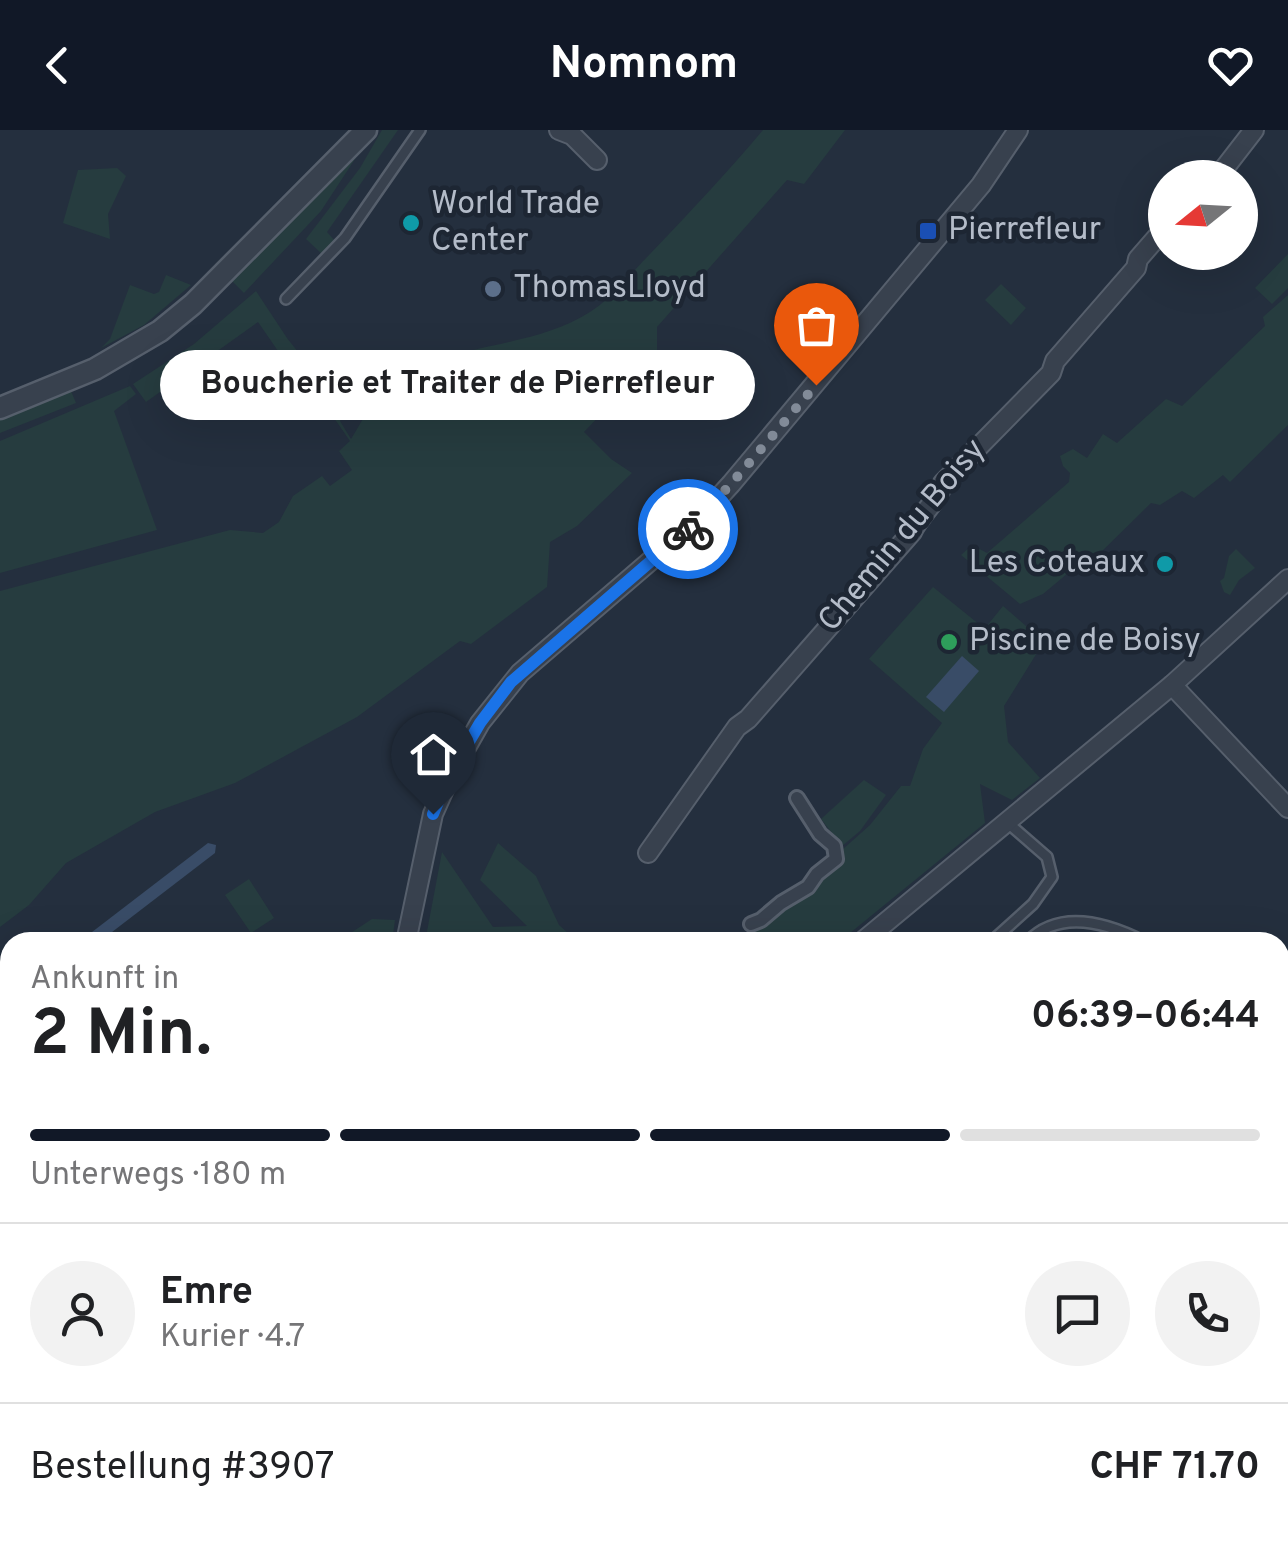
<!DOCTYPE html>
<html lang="de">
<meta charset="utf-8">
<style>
body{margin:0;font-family:Overpass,sans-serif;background:#f2f2f2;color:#202124;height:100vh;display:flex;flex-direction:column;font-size:38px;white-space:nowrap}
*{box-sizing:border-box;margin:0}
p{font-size:32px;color:#757577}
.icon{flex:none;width:55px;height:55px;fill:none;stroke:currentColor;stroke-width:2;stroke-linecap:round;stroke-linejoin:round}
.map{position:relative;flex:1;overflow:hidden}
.side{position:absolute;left:0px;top:802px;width:1290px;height:622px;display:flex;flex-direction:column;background:#fff;border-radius:30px 30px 0 0;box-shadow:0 10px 40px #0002}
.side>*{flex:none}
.needle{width:65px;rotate:252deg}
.fabs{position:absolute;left:1148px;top:30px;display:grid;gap:20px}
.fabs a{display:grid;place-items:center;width:110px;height:110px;border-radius:50%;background:#fff;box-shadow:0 10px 40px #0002;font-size:50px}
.pin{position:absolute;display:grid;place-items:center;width:85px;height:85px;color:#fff;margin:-102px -42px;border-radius:50% 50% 50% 0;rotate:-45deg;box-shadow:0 0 10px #0007}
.pin .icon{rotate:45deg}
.courier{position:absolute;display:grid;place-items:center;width:100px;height:100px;margin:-50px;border:8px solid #1a73e8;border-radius:50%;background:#fff;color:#222;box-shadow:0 2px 12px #0007}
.bubble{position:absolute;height:70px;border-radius:35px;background:#fff;box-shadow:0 10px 40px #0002;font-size:32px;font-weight:700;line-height:70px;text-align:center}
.head em{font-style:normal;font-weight:700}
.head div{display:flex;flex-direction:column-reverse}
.head{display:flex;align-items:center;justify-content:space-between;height:170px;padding:0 30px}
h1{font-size:65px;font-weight:700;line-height:75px}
.bar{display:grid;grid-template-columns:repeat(4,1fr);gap:15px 10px;align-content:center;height:120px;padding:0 30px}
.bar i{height:12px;border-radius:8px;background:#e0e0e0}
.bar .on{background:#111827}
.bar p{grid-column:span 4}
.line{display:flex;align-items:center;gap:25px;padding:0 30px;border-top:2px solid #e0e0e0}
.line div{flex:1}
.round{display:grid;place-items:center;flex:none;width:105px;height:105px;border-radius:52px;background:#f2f2f2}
header{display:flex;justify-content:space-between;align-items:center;height:130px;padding:0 30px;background:#111827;color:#fff;font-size:45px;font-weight:700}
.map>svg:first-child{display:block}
.green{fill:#263c3f}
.water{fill:#394c67}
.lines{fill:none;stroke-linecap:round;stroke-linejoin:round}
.service-casing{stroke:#565f6c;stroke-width:14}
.pedestrian-casing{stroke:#565f6c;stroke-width:18}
.minor-casing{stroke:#565f6c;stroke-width:22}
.tertiary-casing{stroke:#565f6c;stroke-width:25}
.primary-casing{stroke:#414a57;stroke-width:32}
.service{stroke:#38414e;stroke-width:9}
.pedestrian{stroke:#38414e;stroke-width:12}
.minor{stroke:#38414e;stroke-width:18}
.tertiary{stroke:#38414e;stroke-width:20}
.primary{stroke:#56606e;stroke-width:28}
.rail-casing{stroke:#5a6575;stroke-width:8}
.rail{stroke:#1d2633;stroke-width:4;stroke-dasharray:11;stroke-linecap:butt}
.done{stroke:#828b98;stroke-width:10;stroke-dasharray:0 18}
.route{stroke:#1a73e8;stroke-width:12}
.culture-dot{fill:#0f9aa8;stroke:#1d2633;stroke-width:4}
.transit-dot{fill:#1a4fb4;stroke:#1d2633;stroke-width:4}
.service-dot{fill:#5c6f8a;stroke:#1d2633;stroke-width:4}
.leisure-dot{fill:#2e9e5b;stroke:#1d2633;stroke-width:4}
.labels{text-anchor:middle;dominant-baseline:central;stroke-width:9;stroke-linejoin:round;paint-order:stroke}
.poi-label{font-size:32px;fill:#b4bcc9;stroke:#1d2633;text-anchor:start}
.street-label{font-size:32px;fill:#b4bcc9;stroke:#1d2633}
</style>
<header><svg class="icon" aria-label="back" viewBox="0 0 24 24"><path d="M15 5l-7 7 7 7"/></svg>Nomnom<svg class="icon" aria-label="heart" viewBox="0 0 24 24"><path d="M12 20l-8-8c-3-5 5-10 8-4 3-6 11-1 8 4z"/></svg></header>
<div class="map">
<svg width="1288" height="1424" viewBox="0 0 1288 1424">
<rect width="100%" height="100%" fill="#242f3e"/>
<g class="green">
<path d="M374 0 321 81 244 163 232 151 293 90Z"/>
<path d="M382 0H398L327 102 335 111 322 124 306 109 360 38Z"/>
<path d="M763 0H845L804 54 787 50 657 197V226L584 302 611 329 632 343 577 396 550 412 547 457 471 514 460 511 357 587 235 653 155 682 66 733 29 775 0 797V461L230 400 263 403 279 392 293 366 322 346 330 356 352 340 339 321 350 311 318 265 320 263 305 242 296 247 258 192 146 272 133 254 194 214 256 161 287 208 346 283 340 291 351 309C361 294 371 271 385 259 442 210 528 222 590 182 615 166 630 144 650 124 689 83 727 43 763 0Z"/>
<path d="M117 38 126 46 108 84 110 109 63 93 78 40Z"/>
<path d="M1288 124V158L1272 174 1255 158Z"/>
<path d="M166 145 191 155 144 195 101 218 110 209 130 155 154 164 159 162Z"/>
<path d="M1001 154 1026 178 1011 195 985 170Z"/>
<path d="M1288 165V295L1230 352 1223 345 1194 368 1182 361 1160 375 1151 373 1091 432 1080 433 1043 464 1020 474 961 425 972 415 987 423 1069 352 1070 343 1063 336 1060 326 1073 319 1087 328 1103 304 1117 313 1166 269 1182 276 1265 196 1263 187Z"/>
<path d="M130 256 136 264 114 281 157 400 0 443V311Z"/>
<path d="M71 261 76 273 0 303V289Z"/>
<path d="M1236 419 1255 438 1239 450 1230 465 1224 462 1220 451 1224 448 1229 426Z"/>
<path d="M933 457 980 495 986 497 1003 476 1026 496 1048 505 1004 576 1008 612 1040 648 1012 670 980 654 985 693 839 812H679L742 808 790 768 819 756 824 736 870 695 901 656H910L923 619 942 593 869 529Z"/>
<path d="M864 650 886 665 860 701 842 716 821 689Z"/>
<path d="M498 713 536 746 559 795 578 812H425L442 722 493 797 527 796 480 750Z"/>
<path d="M249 749 274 788 251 803 225 765Z"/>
<path d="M372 789 395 790 392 812H337Z"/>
<path d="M0 991 10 1006V1026L1 1032 10 1045V1090L0 1098Z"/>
</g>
<g class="water">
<path d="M962 526 979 541 944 582 926 567Z"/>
<path d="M208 713 216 715 215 723 99 812H79Z"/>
</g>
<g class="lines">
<defs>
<g id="service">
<path d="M286 169 345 108 420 0"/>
<path d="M991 812 1033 774 1052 747 1047 727 1008 693"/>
<path d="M1027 812C1060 778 1108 793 1145 812"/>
<path d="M469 1415 470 1424"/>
</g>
<path id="pedestrian" d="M751 794 761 790 781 773 808 757 817 744 836 729 834 716 820 704 797 668"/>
<g id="minor">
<path d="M559 0 572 5 597 30"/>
<path d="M1214 48 1220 44 1254 0"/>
<path d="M1172 555 1288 678"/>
<path d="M648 723 737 597 748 589 912 402C920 384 938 372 943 353L1051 243 1055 231 1136 138 1138 129 1165 98"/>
<path d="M406 812 433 684 451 644 480 593 520 543 698 390 731 354 981 55 1018 0"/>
<path d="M862 812 1172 555 1288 449"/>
<path d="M1280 909 1288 901"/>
<path d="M0 1129 10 1126"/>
<path d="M1280 1185 1288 1192"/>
<path d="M0 1304 10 1297"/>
<path d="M105 1415 112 1424"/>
<path d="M183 1424 191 1415"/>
<path d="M378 1424 383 1415"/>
<path d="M801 1424 809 1415"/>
</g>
<path id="tertiary" d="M0 278 95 239 160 201 193 174 366 0"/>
<g id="primary">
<path d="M1280 1130 1288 1122"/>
<path d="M1002 1424 1011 1415"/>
</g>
</defs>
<use href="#service" class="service-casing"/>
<use href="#pedestrian" class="pedestrian-casing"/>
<use href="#minor" class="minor-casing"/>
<use href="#tertiary" class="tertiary-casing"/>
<use href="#primary" class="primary-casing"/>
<use href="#service" class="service"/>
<use href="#pedestrian" class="pedestrian"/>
<use href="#minor" class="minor"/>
<use href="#tertiary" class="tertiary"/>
<use href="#primary" class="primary"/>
<defs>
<g id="rail">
<path d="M1280 1151 1288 1142"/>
<path d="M1021 1424 1030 1415"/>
</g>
</defs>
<use href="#rail" class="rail-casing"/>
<use href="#rail" class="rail"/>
</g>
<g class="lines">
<path class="done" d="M688 399 731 354 816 255"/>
<path class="route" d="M433 684 450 644 480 593 511 552 688 399"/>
</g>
<g class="culture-dot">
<circle cx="411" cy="93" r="10"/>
<circle cx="1165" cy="434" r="10"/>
</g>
<rect class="transit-dot" x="918" y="91" width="20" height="20" rx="5"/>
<circle class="service-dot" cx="493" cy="159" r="10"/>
<circle class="leisure-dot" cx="949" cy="512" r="10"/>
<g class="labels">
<g class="poi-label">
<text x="431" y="75">World Trade<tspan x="431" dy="37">Center</tspan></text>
<text x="948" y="101">Pierrefleur</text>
<text x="513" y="159">ThomasLloyd</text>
<text x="1145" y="434" text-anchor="end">Les Coteaux</text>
<text x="969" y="512">Piscine de Boisy</text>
</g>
<g class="street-label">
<text transform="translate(903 406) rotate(-50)">Chemin du Boisy</text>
</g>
</g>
</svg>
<div class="fabs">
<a><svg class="needle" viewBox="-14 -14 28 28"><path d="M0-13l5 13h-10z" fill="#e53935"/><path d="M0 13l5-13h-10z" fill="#757577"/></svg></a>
</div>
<div class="pin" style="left:816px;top:255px;background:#ea580c"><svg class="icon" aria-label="bag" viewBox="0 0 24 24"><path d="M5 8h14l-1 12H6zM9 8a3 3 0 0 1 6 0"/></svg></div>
<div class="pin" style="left:433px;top:684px;background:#1f2937"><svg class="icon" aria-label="home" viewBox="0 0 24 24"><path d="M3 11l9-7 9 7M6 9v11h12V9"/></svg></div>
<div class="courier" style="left:688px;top:399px"><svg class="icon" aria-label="bike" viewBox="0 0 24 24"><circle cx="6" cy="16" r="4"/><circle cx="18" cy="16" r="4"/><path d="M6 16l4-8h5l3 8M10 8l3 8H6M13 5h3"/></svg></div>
<div class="bubble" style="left:160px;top:220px;width:595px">Boucherie et Traiter de Pierrefleur</div>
<section class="side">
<div class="head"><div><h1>2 Min.</h1><p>Ankunft in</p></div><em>06:39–06:44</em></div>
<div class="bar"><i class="on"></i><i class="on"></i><i class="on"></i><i></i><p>Unterwegs · 180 m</p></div>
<div class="line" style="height:180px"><a class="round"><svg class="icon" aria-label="person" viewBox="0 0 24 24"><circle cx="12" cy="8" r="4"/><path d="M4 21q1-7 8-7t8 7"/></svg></a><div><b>Emre</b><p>Kurier · 4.7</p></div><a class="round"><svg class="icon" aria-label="chat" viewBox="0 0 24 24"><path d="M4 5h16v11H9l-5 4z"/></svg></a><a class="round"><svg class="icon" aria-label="phone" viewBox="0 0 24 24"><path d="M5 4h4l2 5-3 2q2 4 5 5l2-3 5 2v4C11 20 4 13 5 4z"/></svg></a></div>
<div class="line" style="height:130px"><div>Bestellung #3907</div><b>CHF 71.70</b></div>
</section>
</div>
